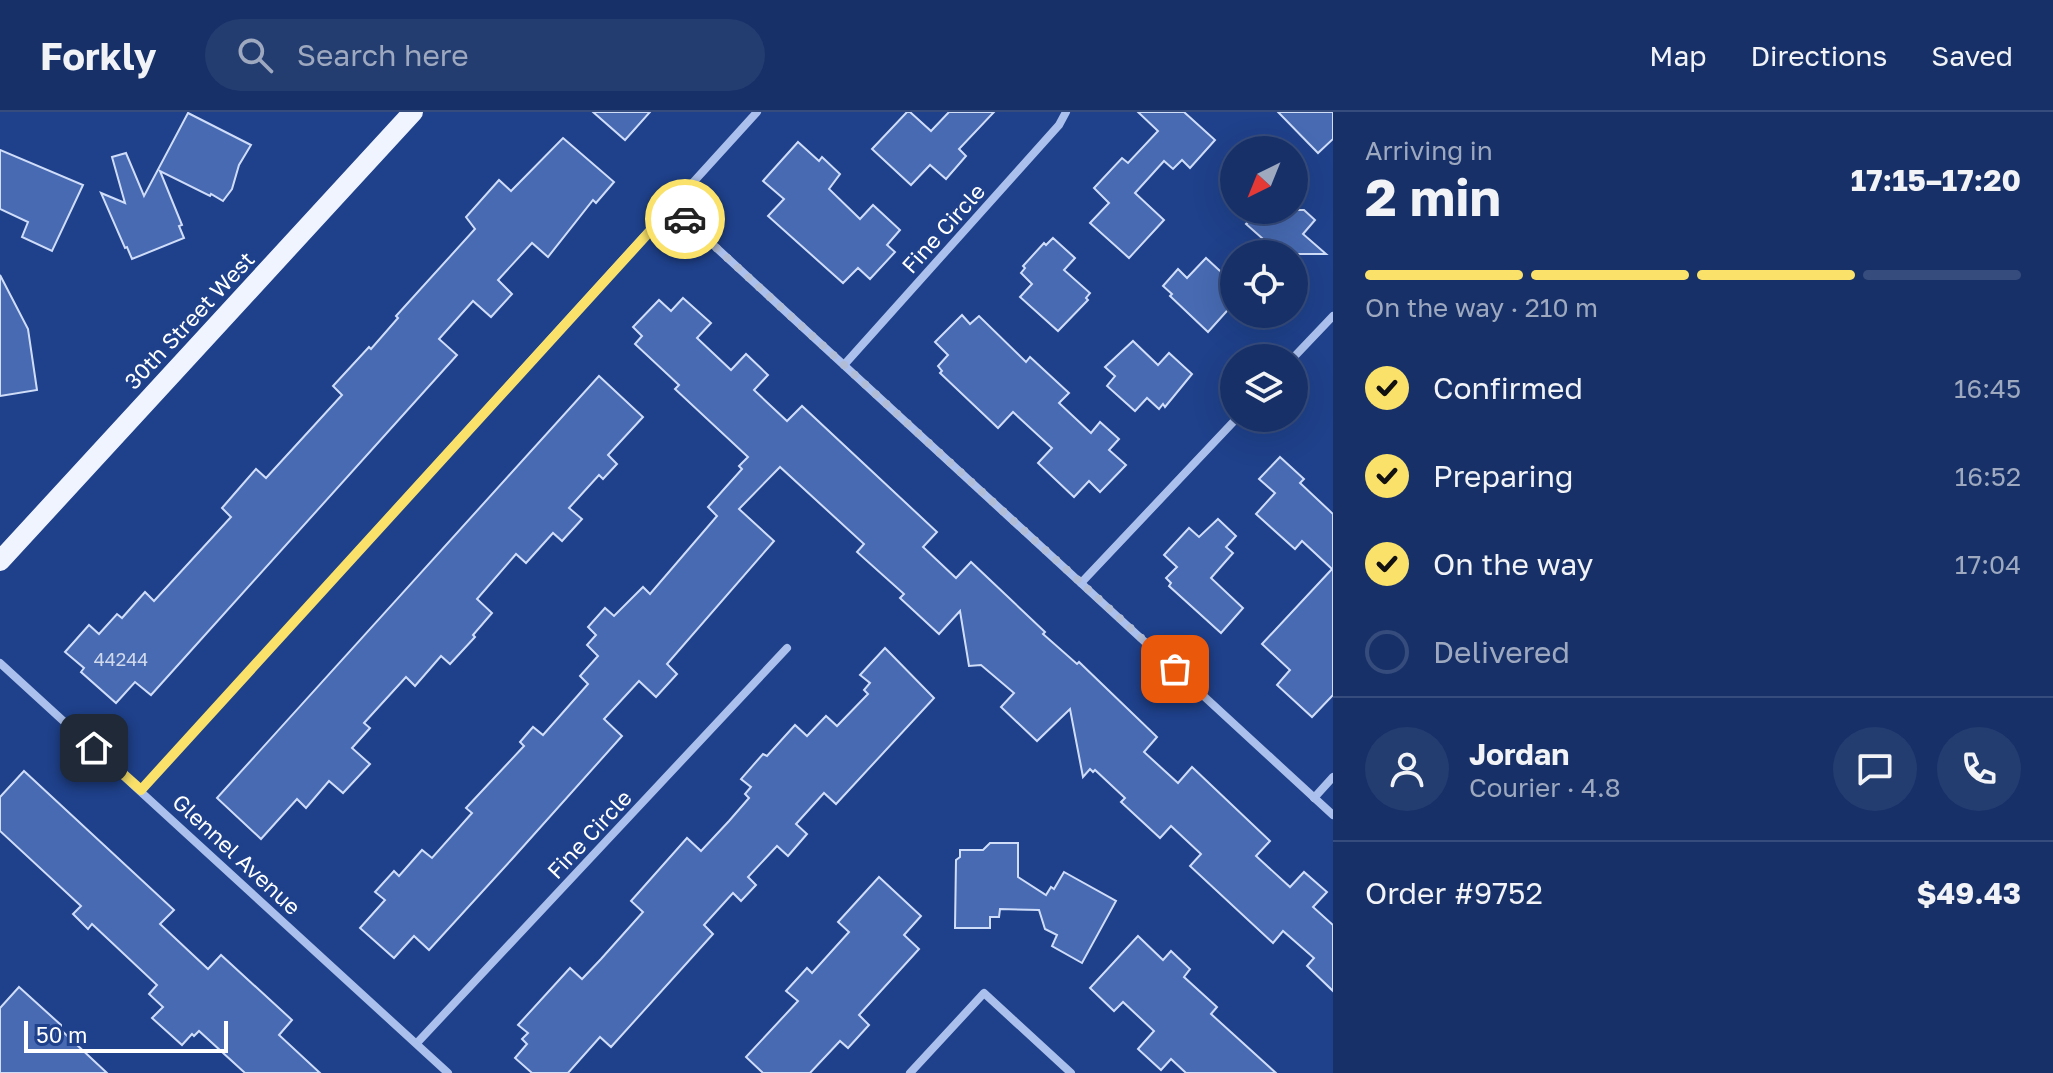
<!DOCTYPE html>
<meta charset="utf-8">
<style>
body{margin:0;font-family:"Golos Text",sans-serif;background:#243d71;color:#f1f3f6;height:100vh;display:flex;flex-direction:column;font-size:30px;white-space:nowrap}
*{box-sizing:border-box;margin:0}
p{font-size:26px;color:#9ea9c0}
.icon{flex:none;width:44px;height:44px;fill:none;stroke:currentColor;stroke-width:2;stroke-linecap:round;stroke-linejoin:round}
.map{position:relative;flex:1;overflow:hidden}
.side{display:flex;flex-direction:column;background:#173168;width:720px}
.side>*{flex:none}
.needle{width:52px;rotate:223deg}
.fabs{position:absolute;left:1220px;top:24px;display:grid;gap:16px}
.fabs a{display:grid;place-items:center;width:88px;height:88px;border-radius:50%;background:#173168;box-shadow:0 8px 32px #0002,0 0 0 2px #364c7c;font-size:40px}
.scale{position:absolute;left:24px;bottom:20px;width:204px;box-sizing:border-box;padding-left:8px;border:4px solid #fff;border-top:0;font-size:22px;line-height:28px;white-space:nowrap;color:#fff;-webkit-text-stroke:6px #1f418b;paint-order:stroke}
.pin{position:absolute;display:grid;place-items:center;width:68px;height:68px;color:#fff;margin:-34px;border-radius:16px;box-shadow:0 4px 12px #0006}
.courier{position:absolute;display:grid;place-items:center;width:80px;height:80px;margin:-40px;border:6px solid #fae26a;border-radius:50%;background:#fff;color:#222;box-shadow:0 2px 10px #0007}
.summary em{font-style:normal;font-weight:700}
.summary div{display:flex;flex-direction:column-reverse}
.summary{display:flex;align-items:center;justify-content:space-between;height:136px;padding:0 32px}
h1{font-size:52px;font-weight:700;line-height:60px}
.bar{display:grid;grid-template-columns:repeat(4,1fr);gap:12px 8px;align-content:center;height:96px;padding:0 32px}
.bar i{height:10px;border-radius:6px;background:#364c7c}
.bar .active{background:#fae26a}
.bar p{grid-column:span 4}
.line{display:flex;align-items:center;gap:20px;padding:0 32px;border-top:2px solid #364c7c}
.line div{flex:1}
.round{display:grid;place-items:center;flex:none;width:84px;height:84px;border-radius:42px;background:#243d71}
ol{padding:0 32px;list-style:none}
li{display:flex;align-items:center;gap:24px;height:88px}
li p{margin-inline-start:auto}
li .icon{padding:8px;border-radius:50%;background:#fae26a;color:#111;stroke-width:4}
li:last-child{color:#9ea9c0}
li i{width:44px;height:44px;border:4px solid #364c7c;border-radius:50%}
header{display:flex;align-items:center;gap:48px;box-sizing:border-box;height:112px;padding:0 40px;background:#173168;border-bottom:2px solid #364c7c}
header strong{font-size:38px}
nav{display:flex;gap:44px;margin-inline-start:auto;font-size:28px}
.search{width:560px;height:72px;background:#243d71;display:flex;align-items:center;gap:20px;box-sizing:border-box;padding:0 28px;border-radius:44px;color:#9ea9c0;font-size:30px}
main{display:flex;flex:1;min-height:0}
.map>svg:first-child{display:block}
.building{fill:#476ab2;stroke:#d0ddf9;stroke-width:2}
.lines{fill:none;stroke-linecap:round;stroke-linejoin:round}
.street{stroke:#abc0ec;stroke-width:8}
.primary{stroke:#f0f4ff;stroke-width:20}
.done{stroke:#b1bcd6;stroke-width:8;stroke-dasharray:0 14.4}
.route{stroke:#fae26a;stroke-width:10}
.labels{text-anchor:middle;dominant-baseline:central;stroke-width:8;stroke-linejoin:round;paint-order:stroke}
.number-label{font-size:18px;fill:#d1daec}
.street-label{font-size:22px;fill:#fff;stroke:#1f418b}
</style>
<header>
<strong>Forkly</strong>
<div class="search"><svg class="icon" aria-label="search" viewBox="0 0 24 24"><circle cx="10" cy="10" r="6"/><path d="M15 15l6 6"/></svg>Search here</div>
<nav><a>Map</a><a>Directions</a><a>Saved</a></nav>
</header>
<main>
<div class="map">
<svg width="1333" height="961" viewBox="0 0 1333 961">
<rect width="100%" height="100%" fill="#1f418b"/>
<g class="building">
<path d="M593 0H650L625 28Z"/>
<path d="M907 0H910L931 19 949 0H994L959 37 966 44 946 67 930 53 911 73 872 37Z"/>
<path d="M1138 0H1184L1215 28 1190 56 1182 48 1173 57 1164 49 1135 81 1164 108 1129 146 1090 111 1109 91 1094 76 1122 46 1128 51 1158 19Z"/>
<path d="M1278 0H1333V27L1318 41Z"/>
<path d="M188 1 251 33 239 53 232 77 223 89 211 82 210 84 160 59 182 113 179 114 184 126 132 147 127 135 125 136 101 81 125 91 112 45 126 41 144 84Z"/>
<path d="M563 26 614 70 596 91 593 88 548 145 532 131 498 168 512 182 491 205 473 189 439 227 457 243 151 583 135 570 116 591 81 560 84 556 65 540 89 513 99 522 117 502 122 506 145 480 154 489 231 405 222 396 242 373 256 357 266 366 342 283 333 274 369 235 371 237 398 206 396 204 475 117 466 105 499 68 511 79Z"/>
<path d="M798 30 819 49 822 45 840 62 829 77 860 107 873 93 900 118 887 133 895 140 870 167 858 156 843 171 768 104 784 87 763 69Z"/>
<path d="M0 38 83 73 52 139 22 125 28 110 0 97Z"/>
<path d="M1259 98H1304L1315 108 1303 122 1326 142H1280L1246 112Z"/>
<path d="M1053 126 1075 146 1064 158 1090 181 1086 186 1088 188 1058 219 1020 185 1032 172 1021 161 1025 156 1023 154 1044 131 1046 133Z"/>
<path d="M1206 146 1234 172V191L1208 220 1170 184 1172 182 1163 174 1178 157 1187 166Z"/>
<path d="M0 163 28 217 37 278 0 284Z"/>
<path d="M683 186 711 211 697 226 731 258 746 242 768 263 754 278 787 309 802 294 937 420 923 435 956 466 971 450 1045 520 1043 522 1077 552 1079 550 1157 625 1144 640 1178 671 1192 655 1270 729 1256 744 1290 775 1304 760 1327 780 1313 795 1333 813V879L1307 854 1314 846 1283 819 1273 831 1190 754 1201 742 1171 714 1160 726 1121 690 1125 686 1095 658 1093 660 1090 657 1083 665 1070 597 1037 629 1001 595 1014 581 981 553 969 554 960 499 939 522 900 486 904 482 857 440 864 432 780 355 739 397 774 429 667 552 677 562 656 585 639 569 604 607 622 624 512 747 429 838 414 824 394 846 360 816 385 788 375 780 394 759 399 764 422 738 432 746 472 701 466 696 524 634 520 630 533 615 543 623 588 572 580 564 598 544 587 533 596 523 588 515 605 496 614 504 643 475 650 482 717 404 708 395 742 357 739 354 748 345 675 277 679 273 635 232 642 224 633 215 659 188 671 199Z"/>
<path d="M962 203 970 212 979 204 1026 250 1030 245 1069 281 1059 291 1091 321 1100 310 1119 327 1109 338 1126 353 1100 380 1089 369 1074 385 1038 351 1052 336 1013 300 998 316 940 261 942 259 938 254 948 243 935 230Z"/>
<path d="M1133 229 1158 253 1169 241 1192 262 1165 295 1163 292 1159 297 1147 286 1135 299 1107 274 1115 264 1105 255Z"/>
<path d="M599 264 643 305 608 343 617 352 603 367 599 363 569 396 582 407 562 429 553 421 526 451 516 442 477 487 492 501 473 523 475 525 450 552 441 544 415 574 406 565 364 611 370 616 352 636 370 652 343 681 329 669 306 696 297 687 261 727 217 686Z"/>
<path d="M1280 345 1304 367 1300 371 1333 402V583L1312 605 1277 573 1290 558 1262 532 1332 457 1302 429 1295 437 1256 402 1275 381 1259 367Z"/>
<path d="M1218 407 1236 424 1226 435 1233 441 1211 466 1243 496 1221 521 1169 474 1171 471 1166 466 1177 455 1164 443 1189 416 1199 425Z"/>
<path d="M885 536 934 586 836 692 824 681 796 712 807 722 788 744 777 734 748 765 756 773 741 789 733 781 704 813 713 822 611 935 600 925 568 961H532L515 946 527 932 522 927 528 921 518 913 570 856 582 867 601 847 643 800 631 789 687 726 701 739 729 709 749 686 745 682 751 675 741 667 763 642 767 644 795 613 807 624 826 604 837 614 868 582 864 578 870 571 860 563Z"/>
<path d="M24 659 174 798 160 812 208 857 221 843 292 908 279 923 320 961H245L199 919 194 924 192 922 182 933 152 906 163 895 149 882 157 873 92 812 88 817 73 802 81 794 0 719V685Z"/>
<path d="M990 731H1018V765L1046 783 1051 775 1054 777 1064 760 1116 789 1082 851 1052 834 1057 823 1045 817 1039 798 1000 797 999 805H990V816H955L956 748 960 745V738H983Z"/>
<path d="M879 765 921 804 904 823 919 837 859 903 869 913 848 936 840 929 810 961H763L746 945 798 889 786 879 807 856 812 861 849 820 838 810Z"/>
<path d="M1138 824 1163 848 1171 839 1190 857 1184 865 1217 895 1211 902 1276 961H1186L1171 947 1161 958 1138 937 1154 919 1123 890 1114 899 1090 876Z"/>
<path d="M19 875 61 913V918L107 961H0V896Z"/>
</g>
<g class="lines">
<g class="street">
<path d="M672 95 1333 703"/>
<path d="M1293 246 1333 204"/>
<path d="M844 253 1059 13 1066 0"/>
<path d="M1081 471 1237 306"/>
<path d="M0 551 448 961"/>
<path d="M141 678 757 0"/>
<path d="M1314 686 1333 665"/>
<path d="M417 931 787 536"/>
<path d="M910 961 984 881 1071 961"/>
</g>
<path class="primary" d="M0 449 413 0"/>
</g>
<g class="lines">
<path class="done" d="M685 107 1175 557"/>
<path class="route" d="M94 636 141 678 672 95 685 107"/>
</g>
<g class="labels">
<g class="number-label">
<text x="121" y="547">44244</text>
</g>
<g class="street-label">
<text transform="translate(943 116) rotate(-48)">Fine Circle</text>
<text transform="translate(189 208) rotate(-47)">30th Street West</text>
<text transform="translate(589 722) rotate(-47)">Fine Circle</text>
<text transform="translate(237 742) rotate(43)">Glennel Avenue</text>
</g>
</g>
</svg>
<div class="fabs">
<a><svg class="needle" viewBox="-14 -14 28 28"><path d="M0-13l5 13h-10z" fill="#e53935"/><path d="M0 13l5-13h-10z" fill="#9ea9c0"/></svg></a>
<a><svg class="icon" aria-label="locate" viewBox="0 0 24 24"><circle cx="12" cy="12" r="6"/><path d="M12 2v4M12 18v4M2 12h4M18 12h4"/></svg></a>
<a><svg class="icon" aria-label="layers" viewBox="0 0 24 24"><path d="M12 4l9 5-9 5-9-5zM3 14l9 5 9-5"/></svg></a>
</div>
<div class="scale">50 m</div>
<div class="pin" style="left:1175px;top:557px;background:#ea580c"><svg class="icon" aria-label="bag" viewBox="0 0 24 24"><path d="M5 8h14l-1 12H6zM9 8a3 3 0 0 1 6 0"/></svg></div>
<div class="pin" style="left:94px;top:636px;background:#1f2937"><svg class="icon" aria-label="home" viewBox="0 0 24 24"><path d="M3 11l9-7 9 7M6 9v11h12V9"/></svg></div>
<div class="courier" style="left:685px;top:107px"><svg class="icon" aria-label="car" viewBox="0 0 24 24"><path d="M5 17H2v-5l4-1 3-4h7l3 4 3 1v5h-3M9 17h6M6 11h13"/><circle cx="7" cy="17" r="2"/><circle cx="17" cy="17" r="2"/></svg></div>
</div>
<section class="side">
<div class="summary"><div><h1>2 min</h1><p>Arriving in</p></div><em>17:15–17:20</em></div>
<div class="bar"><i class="active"></i><i class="active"></i><i class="active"></i><i></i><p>On the way · 210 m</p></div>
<ol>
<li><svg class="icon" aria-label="check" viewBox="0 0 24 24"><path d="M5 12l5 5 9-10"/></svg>Confirmed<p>16:45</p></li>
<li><svg class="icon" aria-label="check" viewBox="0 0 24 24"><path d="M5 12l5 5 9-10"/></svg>Preparing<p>16:52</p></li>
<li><svg class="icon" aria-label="check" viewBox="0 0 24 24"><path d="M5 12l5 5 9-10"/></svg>On the way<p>17:04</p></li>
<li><i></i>Delivered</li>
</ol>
<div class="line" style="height:144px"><a class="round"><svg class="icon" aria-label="person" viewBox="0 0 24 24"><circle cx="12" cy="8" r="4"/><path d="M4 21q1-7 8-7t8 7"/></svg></a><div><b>Jordan</b><p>Courier · 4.8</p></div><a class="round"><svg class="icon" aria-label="chat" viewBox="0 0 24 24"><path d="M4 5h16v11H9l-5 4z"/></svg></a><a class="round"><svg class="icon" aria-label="phone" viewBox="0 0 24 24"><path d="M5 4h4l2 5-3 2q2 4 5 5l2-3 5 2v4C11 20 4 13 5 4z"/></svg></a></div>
<div class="line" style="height:104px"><div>Order #9752</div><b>$49.43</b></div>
</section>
</main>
